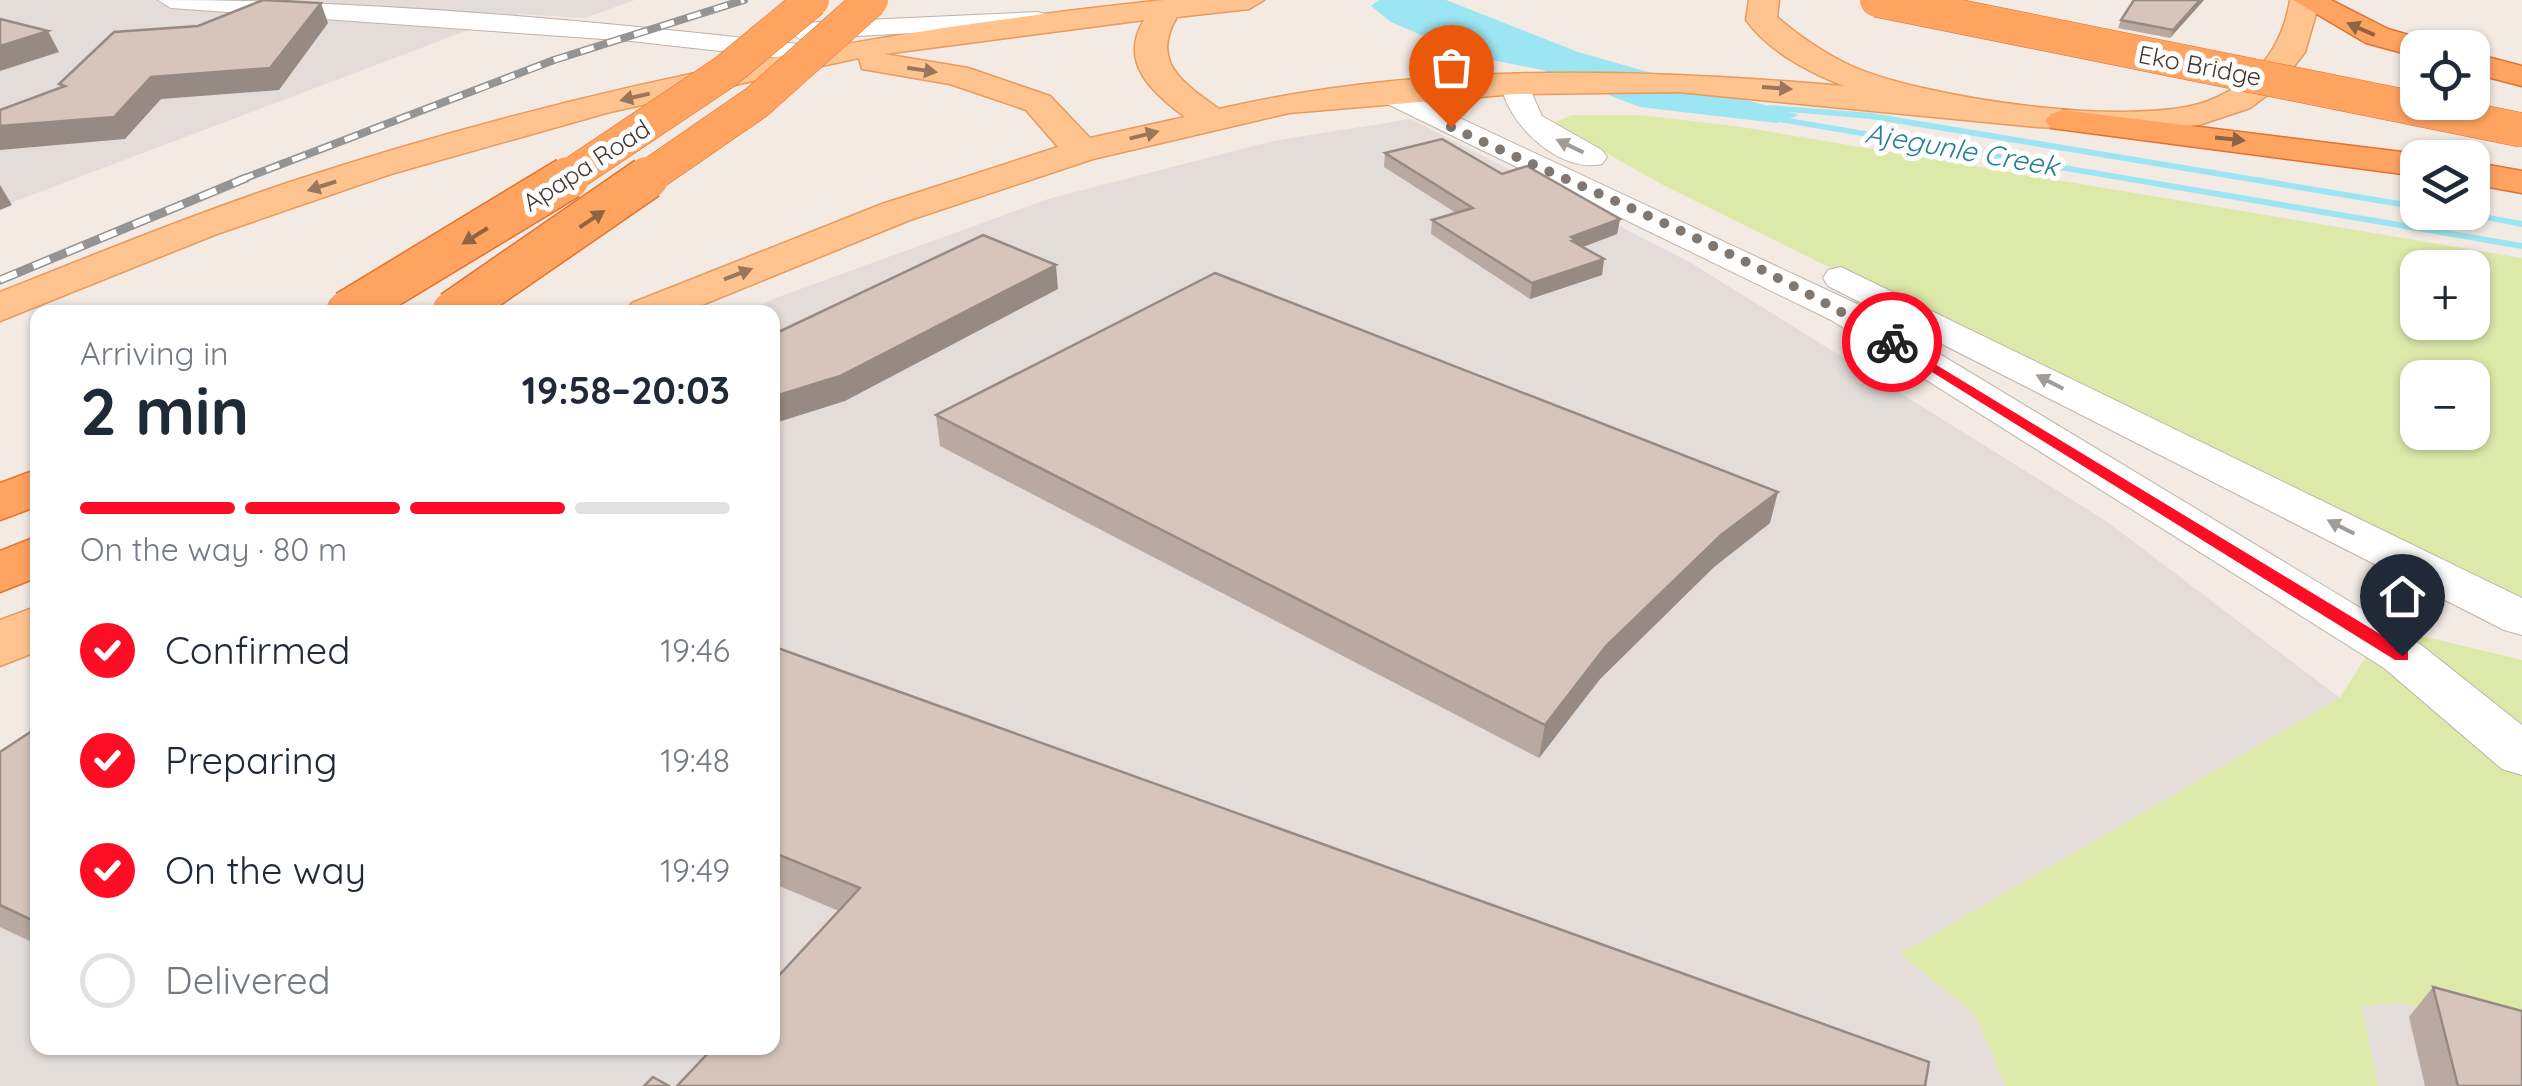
<!DOCTYPE html>
<meta charset="utf-8">
<style>
body{margin:0;font-family:Quicksand,sans-serif;background:#f2f2f3;color:#1f2937;height:100vh;display:flex;flex-direction:column;font-size:38px;white-space:nowrap}
*{box-sizing:border-box;margin:0}
p{font-size:32px;color:#747a83}
.icon{flex:none;width:55px;height:55px;fill:none;stroke:currentColor;stroke-width:2;stroke-linecap:round;stroke-linejoin:round}
.map{position:relative;flex:1;overflow:hidden}
.sheet{position:absolute;left:30px;top:305px;width:750px;height:750px;display:flex;flex-direction:column;background:#fff;border-radius:20px;box-shadow:0 2px 8px #0004}
.sheet>*{flex:none}
.tools{position:absolute;left:2400px;top:30px;display:grid;gap:20px}
.tools a{display:grid;place-items:center;width:90px;height:90px;border-radius:20px;background:#fff;box-shadow:0 2px 8px #0004;font-size:50px}
.pin{position:absolute;display:grid;place-items:center;width:85px;height:85px;color:#fff;margin:-102px -42px;border-radius:50% 50% 50% 0;rotate:-45deg;box-shadow:0 0 10px #0007}
.pin .icon{rotate:45deg}
.courier{position:absolute;display:grid;place-items:center;width:100px;height:100px;margin:-50px;border:8px solid #ff0d25;border-radius:50%;background:#fff;color:#222;box-shadow:0 2px 12px #0007}
.head em{font-style:normal;font-weight:700}
.head div{display:flex;flex-direction:column-reverse}
.head{display:flex;align-items:center;justify-content:space-between;height:170px;padding:0 50px}
h1{font-size:65px;font-weight:700;line-height:75px}
.bar{display:grid;grid-template-columns:repeat(4,1fr);gap:15px 10px;align-content:center;height:120px;padding:0 50px}
.bar i{height:12px;border-radius:8px;background:#e0e1e3}
.bar .on{background:#ff0d25}
.bar p{grid-column:span 4}
ol{padding:0 50px;list-style:none}
li{display:flex;align-items:center;gap:30px;height:110px}
li p{margin-inline-start:auto}
li .icon{padding:10px;border-radius:50%;background:#ff0d25;color:#fff;stroke-width:4}
li:last-child{color:#747a83}
li i{width:55px;height:55px;border:5px solid #e0e1e3;border-radius:50%}
.map>svg:first-child{display:block}
.industrial{fill:#e4dcd8}
.green{fill:#dce9a9;fill-rule:evenodd}
.water{fill:#9ce5f2}
.lines{fill:none;stroke-linecap:round;stroke-linejoin:round}
.stream{fill:#9ce5f2;fill-rule:evenodd}
.minor-casing{stroke:#c1b2a8;stroke-width:2}
.primary-casing{stroke:#e89a5b;stroke-width:3}
.motorway-casing{stroke:#e3722c;stroke-width:3}
.minor{fill:#fff;fill-rule:evenodd}
.primary{fill:#ffc38f;fill-rule:evenodd}
.motorway{fill:#ffa361;fill-rule:evenodd}
.rail-far1-casing{stroke:#949494;stroke-width:8}
.rail-casing{stroke:#949494;stroke-width:9}
.rail-far1{stroke:#fff;stroke-width:5;stroke-dasharray:14;stroke-linecap:butt}
.rail{stroke:#fff;stroke-width:6;stroke-dasharray:18;stroke-linecap:butt}
.motorway-bridge-far1-casing{stroke:#e3722c;stroke-width:35;stroke-linecap:butt}
.motorway-bridge-casing{stroke:#e3722c;stroke-width:45;stroke-linecap:butt}
.motorway-bridge-far1{stroke:#ffa361;stroke-width:34}
.motorway-bridge{stroke:#ffa361;stroke-width:42}
.wall{fill:#b9a9a1}
.shaded-wall{fill:#968a83}
.building{fill:#d7c5bb;stroke:#968a83;stroke-width:2.5}
.oneway{fill:#8f6345}
.oneway2{fill:#98775c}
.oneway3{fill:#a29c99}
.route{fill:#ff0d25}
.done{stroke:#817771;stroke-width:10;stroke-dasharray:0 18}
.labels{text-anchor:middle;dominant-baseline:central;stroke-width:10;stroke-linejoin:round;paint-order:stroke}
.far-street-label{font-size:25px;fill:#443933;stroke:#fff}
.far-water-label{font-size:28px;font-style:italic;fill:#247f93;stroke:#fff}
</style>
<div class="map">
<svg width="2522" height="1086" viewBox="0 0 2522 1086">
<rect width="100%" height="100%" fill="#f2eae3"/>
<g class="industrial">
<path d="M0 0H635L585 18 518 14 466 31 0 207Z"/>
<path d="M1411 119 1691 263 2106 521 2340 698 1901 954 1974 1013 2006 1086H0V751L37 728 38 1048H772V312H747L773 299 1048 199 1273 141Z"/>
<path d="M2349 969 2522 1018V1086H2357Z"/>
</g>
<g class="green">
<path d="M1572 115H1639L1735 126 2522 258V609L1663 185 1553 123ZM2418 268H2472V322H2418ZM2418 378H2472V432H2418Z"/>
<path d="M2384 627 2522 660V1036L2397 1002 2362 1007 2378 1086H2006L1974 1013 1900 954 2340 698Z"/>
</g>
<path class="water" d="M1379 0H1446L1578 52 1799 115 1777 123 1640 107 1543 70 1471 56 1391 22 1371 6Z"/>
<g class="lines">
<g class="stream">
<path d="M1770 105 1871 113 2418 204V210L1871 119 1767 110V106Z"/>
<path d="M1765 114 2522 243V249L1762 119 1760 117Z"/>
<path d="M2446 212H2472L2522 221V227Z"/>
</g>
<defs>
<g id="minor">
<path d="M158 0C381 0 604 22 826 47L840 55 826 63 631 41 171 8Z"/>
<path d="M1037 12 1046 14 1050 20 1046 26 800 39 787 31 800 23Z"/>
<path d="M1515 75 1525 78 1542 116 1602 150 1607 157 1602 164C1560 174 1507 124 1501 84Z"/>
<path d="M1385 83 1857 304 2420 644 2522 725V775L2502 769 2384 668 1831 320 1375 98 1370 92 1375 86Z"/>
<path d="M1841 267 2522 598V635L2504 630 1828 286 1823 278 1828 270Z"/>
</g>
<g id="primary">
<path d="M1164 0H1264L1249 9 1177 17C1150 62 1183 83 1219 109 1422 62 1637 68 1844 86 1810 73 1768 51 1746 20L1749 0H1779L1777 17C1799 36 1821 51 1847 64 1917 98 2135 129 2208 101 2255 83 2282 49 2290 0H2320L2305 52 2279 86 2250 108 2199 125 2130 130 2036 127 1679 92 1515 94 1289 113 1093 159 910 220 685 312H626L632 303 882 204 1058 147 1026 110 950 84 862 69 859 58 610 112 391 174 217 234 0 321V292C96 254 192 215 290 182 575 88 866 31 1164 0ZM1144 20C1118 63 1152 92 1185 117L1090 138 1050 96 968 68 884 54Z"/>
<path d="M38 606V651L0 666V620Z"/>
</g>
<g id="motorway">
<path d="M2293 0H2331L2388 29 2429 41 2433 48H2418V57L2366 43Z"/>
<path d="M2472 53 2522 66V86L2472 73Z"/>
<path d="M2063 110 2418 154 2431 158H2418V176L2051 128 2045 121 2051 114Z"/>
<path d="M2472 162 2522 171V193L2472 184Z"/>
<path d="M38 469V506L0 520V483Z"/>
<path d="M38 536V577L0 592V551Z"/>
</g>
</defs>
<use href="#minor" class="minor-casing"/>
<use href="#primary" class="primary-casing"/>
<use href="#motorway" class="motorway-casing"/>
<use href="#minor" class="minor"/>
<use href="#primary" class="primary"/>
<use href="#motorway" class="motorway"/>
<defs>
<path id="rail-far1" d="M240 180 554 60 744 0"/>
<path id="rail" d="M0 280 246 178"/>
</defs>
<use href="#rail-far1" class="rail-far1-casing"/>
<use href="#rail" class="rail-casing"/>
<use href="#rail-far1" class="rail-far1"/>
<use href="#rail" class="rail"/>
<defs>
<g id="motorway-bridge-far1">
<path d="M1877 0 2522 130"/>
<path d="M564 180 725 72 812 0"/>
<path d="M644 180 757 102 871 0"/>
</g>
<g id="motorway-bridge">
<path d="M347 312 568 178"/>
<path d="M453 312 647 178"/>
</g>
</defs>
<use href="#motorway-bridge-far1" class="motorway-bridge-far1-casing"/>
<use href="#motorway-bridge" class="motorway-bridge-casing"/>
<use href="#motorway-bridge-far1" class="motorway-bridge-far1"/>
<use href="#motorway-bridge" class="motorway-bridge"/>
</g>
<g class="wall">
<path d="M2204 0 2170 38 2118 28 2121 20Z"/>
<path d="M1385 153 1502 174 1620 219 1617 234 1582 247 1604 259 1602 275 1530 299 1431 234 1432 220 1456 213 1384 167Z"/>
<path d="M936 415 1770 523 1714 567 1600 679 1539 758 940 446Z"/>
<path d="M772 646 1929 1062 839 911 772 883Z"/>
<path d="M38 727V945L0 927V752Z"/>
<path d="M2433 987 2522 1086H2425L2409 1017Z"/>
</g>
<g class="shaded-wall">
<path d="M2200 0H2204L2170 38 2173 30Z"/>
<path d="M321 3 328 23 279 90 161 99 125 139 0 150V126L151 77Z"/>
<path d="M48 31 59 52 0 71V46Z"/>
<path d="M0 185 12 205 0 210Z"/>
<path d="M1620 219 1617 234 1575 250 1571 237Z"/>
<path d="M1604 259 1602 275 1530 299 1532 283Z"/>
<path d="M1056 265 1058 289 845 401 772 424V397Z"/>
<path d="M1778 492 1770 523 1714 567 1600 679 1539 758 1545 725 1606 646 1721 535Z"/>
</g>
<g class="building">
<path d="M263 0 321 3 270 68 151 77 114 117 0 126V110L65 86 59 84 114 32 198 26Z"/>
<path d="M2134 0H2200L2173 30 2121 20Z"/>
<path d="M0 19 48 31 0 46Z"/>
<path d="M1442 139 1502 174 1527 166 1620 219 1571 237 1576 240 1572 241 1604 259 1532 283 1432 220 1473 208 1385 153Z"/>
<path d="M983 235 1056 265 840 376 772 397V335Z"/>
<path d="M1215 273 1778 492 1721 535 1606 646 1545 725 936 415Z"/>
<path d="M772 646 1929 1062 1925 1086H677L713 1048H772V983L860 888 772 852Z"/>
<path d="M38 727V923L0 905V752Z"/>
<path d="M2433 987 2522 1011V1086H2458Z"/>
<path d="M653 1077 669 1086H644Z"/>
</g>
<defs><path id="oneway-solid" d="M-6-.8H1V-3.2L6.5 0L1 3.2V.8H-6Z" transform="scale(2.5)"/></defs>
<g class="oneway">
<use href="#oneway-solid" transform="translate(2361 29) rotate(-156)"/>
<use href="#oneway-solid" transform="translate(2230 139) rotate(6)"/>
<use href="#oneway-solid" transform="translate(592 219) rotate(-34)"/>
<use href="#oneway-solid" transform="translate(475 236) rotate(148)"/>
</g>
<g class="oneway2">
<use href="#oneway-solid" transform="translate(922 70) rotate(9)"/>
<use href="#oneway-solid" transform="translate(1777 88) rotate(4)"/>
<use href="#oneway-solid" transform="translate(635 97) rotate(167)"/>
<use href="#oneway-solid" transform="translate(1144 135) rotate(-14)"/>
<use href="#oneway-solid" transform="translate(322 186) rotate(162)"/>
<use href="#oneway-solid" transform="translate(738 274) rotate(-21)"/>
</g>
<g class="oneway3">
<use href="#oneway-solid" transform="translate(1570 146) rotate(-154)"/>
<use href="#oneway-solid" transform="translate(2050 382) rotate(-153)"/>
<use href="#oneway-solid" transform="translate(2341 527) rotate(-153)"/>
</g>
<path class="route" d="M1892 338 2408 651V660H2395L1887 344Z"/>
<g class="lines">
<path class="done" d="M1451 127C1599 196 1753 256 1892 342"/>
</g>
<g class="labels">
<g class="far-street-label">
<text transform="translate(2200 65) rotate(11)">Eko Bridge</text>
<text transform="translate(586 165) rotate(-33)">Apapa Road</text>
</g>
<g class="far-water-label">
<text transform="translate(1962 149) rotate(10)">Ajegunle Creek</text>
</g>
</g>
</svg>
<div class="tools">
<a><svg class="icon" aria-label="locate" viewBox="0 0 24 24"><circle cx="12" cy="12" r="6"/><path d="M12 2v4M12 18v4M2 12h4M18 12h4"/></svg></a>
<a><svg class="icon" aria-label="layers" viewBox="0 0 24 24"><path d="M12 4l9 5-9 5-9-5zM3 14l9 5 9-5"/></svg></a>
<a>+</a>
<a>−</a>
</div>
<div class="pin" style="left:1451px;top:127px;background:#ea580c"><svg class="icon" aria-label="bag" viewBox="0 0 24 24"><path d="M5 8h14l-1 12H6zM9 8a3 3 0 0 1 6 0"/></svg></div>
<div class="pin" style="left:2402px;top:656px;background:#1f2937"><svg class="icon" aria-label="home" viewBox="0 0 24 24"><path d="M3 11l9-7 9 7M6 9v11h12V9"/></svg></div>
<div class="courier" style="left:1892px;top:342px"><svg class="icon" aria-label="bike" viewBox="0 0 24 24"><circle cx="6" cy="16" r="4"/><circle cx="18" cy="16" r="4"/><path d="M6 16l4-8h5l3 8M10 8l3 8H6M13 5h3"/></svg></div>
<section class="sheet">
<div class="head"><div><h1>2 min</h1><p>Arriving in</p></div><em>19:58–20:03</em></div>
<div class="bar"><i class="on"></i><i class="on"></i><i class="on"></i><i></i><p>On the way · 80 m</p></div>
<ol>
<li><svg class="icon" aria-label="check" viewBox="0 0 24 24"><path d="M5 12l5 5 9-10"/></svg>Confirmed<p>19:46</p></li>
<li><svg class="icon" aria-label="check" viewBox="0 0 24 24"><path d="M5 12l5 5 9-10"/></svg>Preparing<p>19:48</p></li>
<li><svg class="icon" aria-label="check" viewBox="0 0 24 24"><path d="M5 12l5 5 9-10"/></svg>On the way<p>19:49</p></li>
<li><i></i>Delivered</li>
</ol>
</section>
</div>
